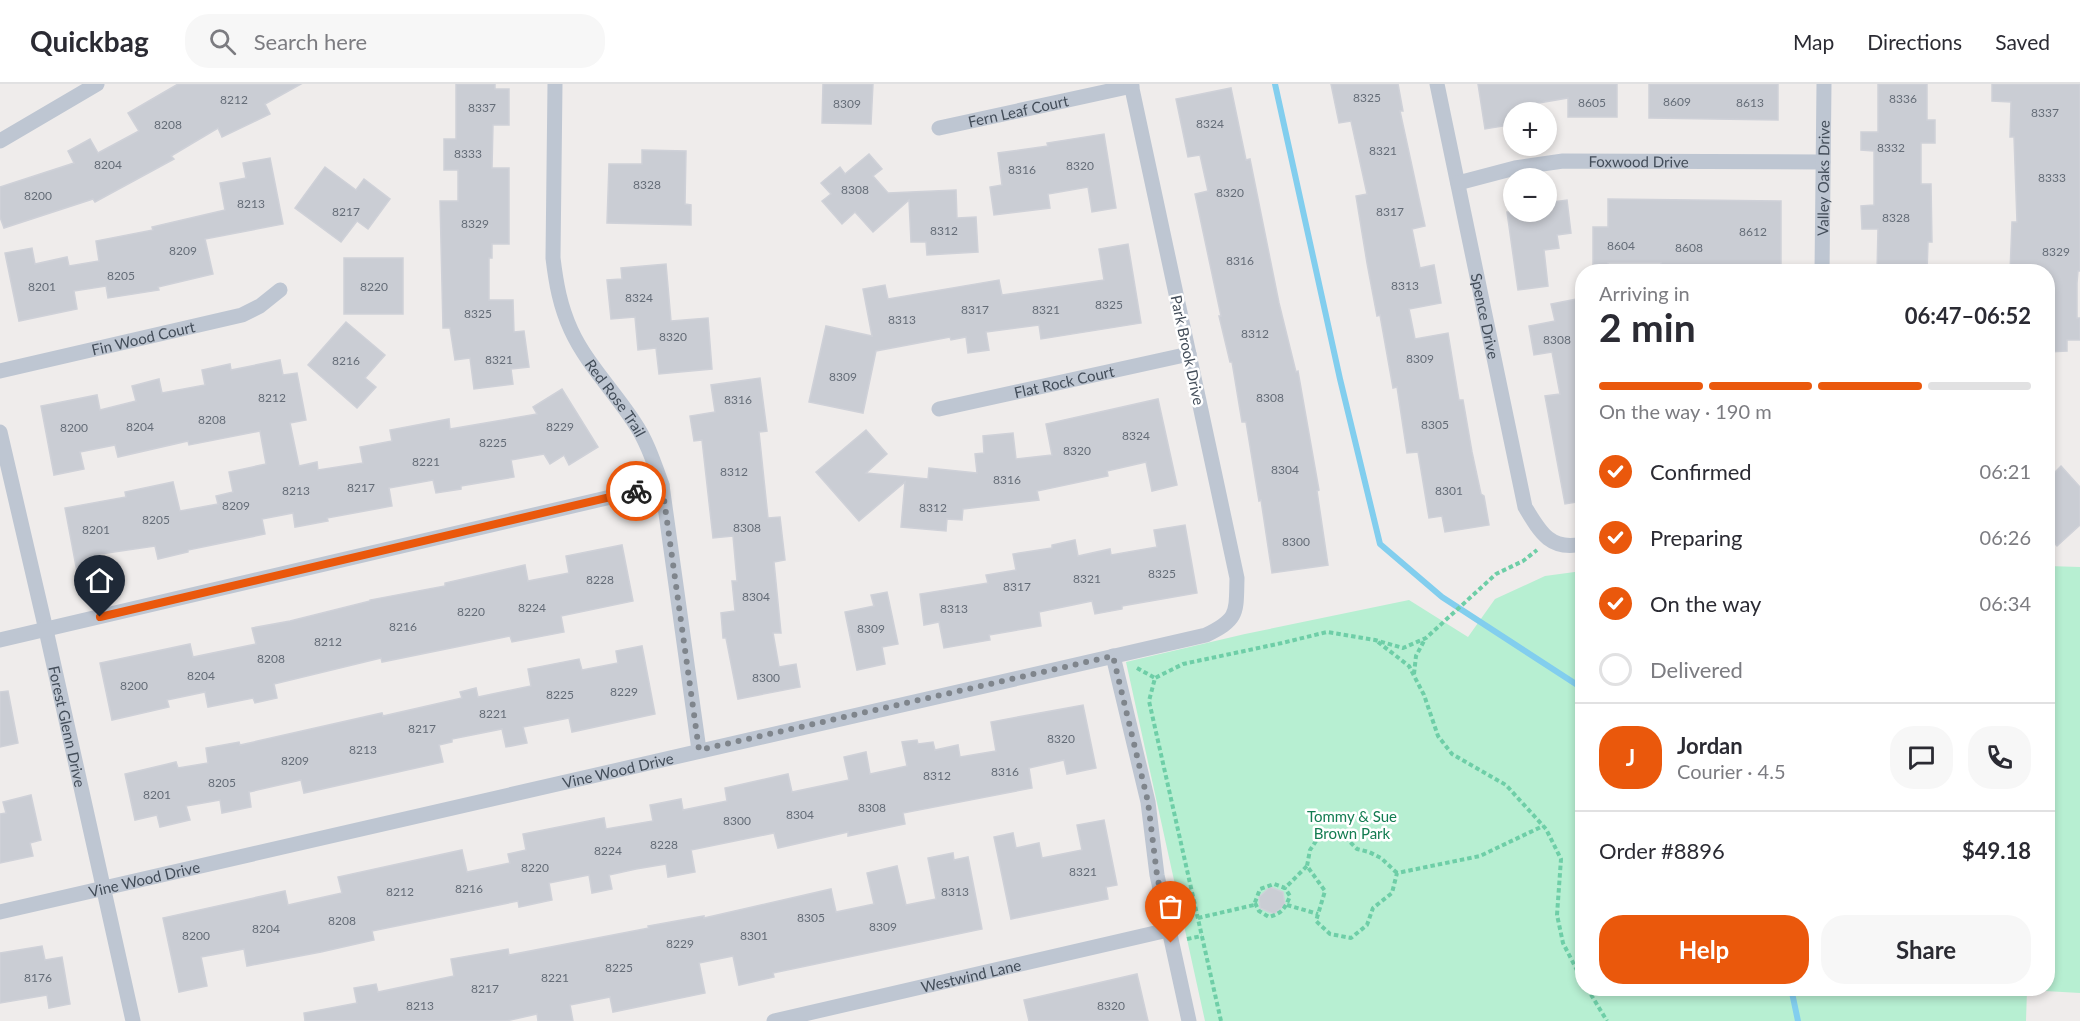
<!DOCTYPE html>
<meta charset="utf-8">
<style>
body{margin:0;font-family:Lato,sans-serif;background:#f7f7f7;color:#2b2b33;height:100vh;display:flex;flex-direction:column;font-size:22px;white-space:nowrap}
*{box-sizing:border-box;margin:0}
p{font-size:20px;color:#7c7c81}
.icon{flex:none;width:33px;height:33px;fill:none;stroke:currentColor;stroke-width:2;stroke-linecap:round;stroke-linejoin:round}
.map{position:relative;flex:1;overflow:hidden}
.sheet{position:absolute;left:1575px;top:180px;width:480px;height:732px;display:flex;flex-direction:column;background:#fff;border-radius:24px;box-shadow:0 3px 9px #0003}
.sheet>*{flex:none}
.fabs{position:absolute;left:1503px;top:18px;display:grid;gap:12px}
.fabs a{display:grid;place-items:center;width:54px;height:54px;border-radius:50%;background:#fff;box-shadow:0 3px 9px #0003;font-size:30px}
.pin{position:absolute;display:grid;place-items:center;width:51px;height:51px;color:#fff;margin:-62px -26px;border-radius:50% 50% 50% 0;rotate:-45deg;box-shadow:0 0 6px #0007}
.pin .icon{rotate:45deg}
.courier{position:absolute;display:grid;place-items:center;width:60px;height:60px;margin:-30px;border:4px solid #ea580c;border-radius:50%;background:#fff;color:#222;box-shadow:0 2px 8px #0007}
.headline em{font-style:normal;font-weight:700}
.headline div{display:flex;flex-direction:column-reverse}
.headline{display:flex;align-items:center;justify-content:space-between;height:102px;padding:0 24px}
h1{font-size:39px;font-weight:700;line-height:45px}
.bar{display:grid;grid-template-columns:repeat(4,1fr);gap:9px 6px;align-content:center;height:72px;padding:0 24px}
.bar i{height:8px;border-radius:4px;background:#e1e1e2}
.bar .selected{background:#ea580c}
.bar p{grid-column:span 4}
.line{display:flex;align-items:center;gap:15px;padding:0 24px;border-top:2px solid #e1e1e2}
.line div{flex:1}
.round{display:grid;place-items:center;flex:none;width:63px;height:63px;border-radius:24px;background:#f7f7f7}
ol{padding:0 24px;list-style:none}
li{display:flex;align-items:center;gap:18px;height:66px}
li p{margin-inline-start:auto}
li .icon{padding:6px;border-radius:50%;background:#ea580c;color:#fff;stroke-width:4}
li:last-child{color:#7c7c81}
li i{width:33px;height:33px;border:3px solid #e1e1e2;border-radius:50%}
.action{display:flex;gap:12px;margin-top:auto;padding:12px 24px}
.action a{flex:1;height:69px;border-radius:24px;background:#ea580c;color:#fff;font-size:24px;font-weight:700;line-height:69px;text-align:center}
.action a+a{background:#f7f7f7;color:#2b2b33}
header{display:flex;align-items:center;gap:36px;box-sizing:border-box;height:84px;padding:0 30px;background:#fff;border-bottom:2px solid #e1e1e2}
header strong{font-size:28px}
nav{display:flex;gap:33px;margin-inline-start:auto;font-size:21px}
.search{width:420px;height:54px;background:#f7f7f7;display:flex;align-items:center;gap:15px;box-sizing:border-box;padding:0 21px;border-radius:24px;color:#7c7c81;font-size:22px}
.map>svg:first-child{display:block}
.green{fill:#b7efd2}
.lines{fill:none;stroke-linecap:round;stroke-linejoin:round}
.stream{stroke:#82ceee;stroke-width:6}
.building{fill:#cacdd4;stroke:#cfd1d8;stroke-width:1.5}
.path{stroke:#6ecea7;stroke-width:4;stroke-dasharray:4.5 3;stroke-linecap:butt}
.minor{stroke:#bec6d2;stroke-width:15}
.done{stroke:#7f858c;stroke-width:6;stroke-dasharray:0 10.8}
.route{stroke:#ea580c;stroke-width:8}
.labels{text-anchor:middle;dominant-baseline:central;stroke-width:5;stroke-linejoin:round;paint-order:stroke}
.number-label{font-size:12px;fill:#656d78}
.street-label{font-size:15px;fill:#434d59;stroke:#fff}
.park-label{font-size:15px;fill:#137c51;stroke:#fff}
</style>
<header>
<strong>Quickbag</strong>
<div class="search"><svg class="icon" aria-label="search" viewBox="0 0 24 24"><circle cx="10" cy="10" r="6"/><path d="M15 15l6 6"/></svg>Search here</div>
<nav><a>Map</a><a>Directions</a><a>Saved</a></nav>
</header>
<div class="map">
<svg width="2080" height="937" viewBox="0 0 2080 937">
<rect width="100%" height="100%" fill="#efeceb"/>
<path class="green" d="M2048 482 2080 483V909L2027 906 2026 937H1205L1126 578 1245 550 1409 516 1468 553 1495 515 1545 492 1582 487V904H2048Z"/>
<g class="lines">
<g class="stream">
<path d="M1275 0 1340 295 1380 460 1442 513 1582 604"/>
<path d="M1791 904 1798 937"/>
</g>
</g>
<g class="building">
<path d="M178 0H301L265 20 270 30 222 53 218 44 171 72 174 75 95 118 93 115 4 144 0 133V103L74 79 68 67 90 55 98 69 139 47 128 29Z"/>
<path d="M456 0H495V5H509V41H493L492 84H509V160H492V174H489V216H513L514 248 524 247 529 283 511 285 513 300 474 305 470 274 455 276 450 244H443L440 117H458V86H444V55H456Z"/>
<path d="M823 0H873L871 40 822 39Z"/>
<path d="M1331 0H1398L1403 27H1400L1425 142 1412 145 1420 184 1434 181 1441 219 1409 225 1415 255 1448 249 1459 316H1463L1472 368 1481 410 1484 412 1489 441 1445 448 1442 432 1429 434 1418 368 1407 369 1397 303 1393 304 1380 231 1377 232 1367 179 1356 112 1367 110 1351 37 1339 39Z"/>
<path d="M1478 0H1617V33H1568V14L1533 20 1535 28H1514V40L1485 45Z"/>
<path d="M1649 0H1778V36L1649 34Z"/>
<path d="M1878 0H1927V36H1935V59H1921V100H1931L1932 158H1928L1927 188H1877L1878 145H1862L1861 122 1874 121V67L1861 66V48H1878Z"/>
<path d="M1992 0H2080V187H2078L2077 199V234H2080V256H2067V267L2048 268V188H2010L2012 138H2017L2014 53H2010L2011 18 1992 17Z"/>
<path d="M1231 4 1246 76 1250 75 1279 219 1296 288 1298 287 1319 406 1317 407 1328 481 1272 489 1261 416 1259 417 1246 338H1242L1232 278H1230L1219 232H1221L1195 110 1208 107 1200 71 1188 73 1176 15Z"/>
<path d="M1104 50 1116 124 1092 128 1088 103 1048 110 1050 124 994 131 990 103 1002 101 998 69 1048 62 1047 59Z"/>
<path d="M642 66 686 67 685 120 691 121V141L607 139 609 80H642Z"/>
<path d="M869 70 882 85 873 92 888 109 956 106 957 134 976 133 978 168 927 171 926 158H911L909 116 873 148 855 128 842 140 822 117 831 110 821 99 840 83 845 90Z"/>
<path d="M270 74 283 140 205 155 213 190 158 203 159 206 108 214 106 202 74 207 77 225 19 237 5 169 32 164 35 180 67 173 69 182 99 177 96 157 153 146 152 143 225 126 220 99 246 94 243 79Z"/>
<path d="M325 83 356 106 364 95 390 115 368 145 357 137 341 158 295 124Z"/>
<path d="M1608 115 1781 117V188H1739V181H1661V179H1608V188H1593V143H1608Z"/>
<path d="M1567 116 1571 149 1557 151 1559 164 1544 166 1548 202 1518 206 1507 128H1546V119Z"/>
<path d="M1128 160 1141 239 1041 255 1039 241 986 248 989 266 968 269 966 253 951 256 950 253 876 267 863 329 809 318 826 242 872 252 863 205 885 201 888 215 999 196 1002 211 1104 196 1099 165Z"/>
<rect x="344" y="174" width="59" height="56"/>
<path d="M666 180 671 237 708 234 712 285 659 290 656 264 638 266 635 233 611 235 607 196 622 195 621 184Z"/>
<path d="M1582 214V417L1565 420 1545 312 1560 310 1552 268 1534 271 1529 242 1555 237 1551 220Z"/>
<path d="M346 238 385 271 365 294 376 303 357 324 308 281Z"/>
<path d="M280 276 283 291 297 289 306 336 290 339 299 382 317 378 318 386 363 379 360 363 392 357 390 346 449 335 450 345 537 330 533 323 562 305 598 363 569 381 564 371 550 380 544 370 511 376 514 393 461 402V405L436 409 433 396 389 404 392 422 327 434 328 437 295 443 293 429 262 435 265 450 188 466V468L158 475 155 462 100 470 103 489 78 493 65 424 126 413 125 408 173 398 180 427 218 420 216 412 233 408 229 388 266 380 260 347 189 361 188 357 118 373 115 361 80 368 84 385 54 391 41 322 97 311 100 326 136 317 132 302 159 295 162 309 205 301 202 286 230 280 231 286Z"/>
<path d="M760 294 767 347 759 348 768 434 780 433 785 476 774 478 781 549H773L779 583 796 580 800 603 738 615 726 554H723L721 529 735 527 732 497H737L733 452 713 454 702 356 694 357 690 332 715 328 711 301Z"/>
<path d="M1158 315 1177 401 1152 407 1146 378 1107 387 1108 392 1037 407 1039 416 963 425 962 436 947 435 946 447 901 443 905 398 859 437 816 388 866 346 887 370 866 389 928 395 929 384 977 389 975 370 984 369 983 352 1013 349 1016 375 1052 371 1046 340Z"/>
<path d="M2061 382 2080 403V441L2057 462 2048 452V395Z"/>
<path d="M1185 441 1197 509 1122 522V525L1095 530 1092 517 1039 528 1041 542 989 551 990 556 944 564 939 538 924 541 920 510 988 499 986 491 1016 486 1013 470 1052 464V461L1075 456 1078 472 1110 465 1111 471 1157 463 1154 446Z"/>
<path d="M622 461 633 517 561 532 564 548 512 558 510 552 382 578 381 574 274 600 277 614 255 619 253 614 208 623 205 608 167 616 169 623 112 636 100 579 190 560 193 573 256 560 252 544 290 537 370 517V516L445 502V499L525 481 528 497 569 489 566 472Z"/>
<path d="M887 508 898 560 882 563 885 580 857 586 845 528 874 522 871 511Z"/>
<path d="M642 562 655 630 572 648 569 634 523 643 527 659 506 663 502 645 452 655V658L439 661 443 678 304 709 301 696 249 708 251 723 222 729 220 716 186 722 190 736 160 743 157 731 135 736 125 690 176 678 178 684 208 679 206 664 239 658 240 661 382 629 383 632 462 614 460 608 476 604 478 613 531 602 528 585 579 575 582 586 618 579 616 567Z"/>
<path d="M8 607 18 659 0 663V608Z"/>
<path d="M1083 621 1096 684 1067 690 1064 676 1029 684 1032 704 903 729 905 740 848 752V748L778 764 774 749 691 766 695 788 668 793 666 780 636 785 609 791 612 805 592 809 589 791 549 799 552 816 519 823 518 817 372 847 374 856 321 868 247 882 244 865 201 873 207 902 179 908 163 834 285 807 288 821 342 809 338 793 462 766 467 788 510 779 508 770 526 766 523 750 604 734 606 745 653 737 650 721 681 715 683 726 727 717 725 704 788 690 792 708 849 696 844 673 866 668 870 690 907 682 902 658 917 656 918 660 933 658 935 666 958 661 960 673 996 667 991 638Z"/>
<path d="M31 711 41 756 30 759 33 772 0 779V730L6 729 3 718Z"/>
<path d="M1104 736 1117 801 1106 803 1108 815 1011 835 994 753 1013 749 1016 764 1039 759 1042 774 1082 766 1077 741Z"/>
<path d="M953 769 954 776 968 773 982 845 773 889 774 893 739 901 733 872 699 879 705 909 613 928 610 913 570 921 573 937H538L537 930 506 937H305L304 929 357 919 354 904 376 900 378 908 454 892 451 875 508 865 509 871 649 844 648 842 704 832V834L831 805 836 828 874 820 867 789 897 782 906 821 936 815 928 774Z"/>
<path d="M1270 803 1283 808 1285 821 1274 830 1260 824 1259 813Z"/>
<path d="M42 862 45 876 62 873 70 920 49 924 47 911 0 919V869Z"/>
<path d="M1137 890 1148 937H1029L1024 916Z"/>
</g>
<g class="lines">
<g class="path">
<path d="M1378 558 1409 582 1424 611 1438 652 1452 670 1506 701 1546 745 1561 775 1557 831 1563 859 1582 896"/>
<path d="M1137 584 1155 594"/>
<path d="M1414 590 1416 572 1425 555"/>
<path d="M1397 789 1381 774 1369 768 1357 765 1343 751H1320L1310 766 1307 782 1325 807 1316 837 1330 850 1351 854 1367 841 1373 824 1392 809 1397 789 1480 772 1543 742"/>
<path d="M1179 817 1193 813"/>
<path d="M1255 819 1259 827 1269 833C1282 829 1285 825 1290 812L1285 804"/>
<path d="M1287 821 1318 830"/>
<path d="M1198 834 1254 821 1260 805 1274 800 1285 804 1307 782"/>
<path d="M1187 855 1202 852"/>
<path d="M1587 904 1607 937"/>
<path d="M1221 937 1149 617 1155 594 1183 580 1282 559 1327 548 1375 556 1403 564 1426 554 1496 490 1523 477 1537 466"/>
</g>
<g class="minor">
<path id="s1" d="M555 0 553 174C556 199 560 222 571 246 586 279 614 307 634 338 647 357 654 379 662 401L699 666"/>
<path id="s2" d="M1437 0 1525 423C1540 448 1550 467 1582 460"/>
<path id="s3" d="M939 44 1132 2"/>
<path d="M0 57 97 0"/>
<path id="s4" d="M1458 99 1515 84 1563 77 1823 78"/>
<path id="s5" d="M1822 188 1824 0"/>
<path id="s6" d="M0 287 242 231 260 222 280 206"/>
<path id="s7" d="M939 325 1189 270"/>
<path id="s8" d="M0 348 46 546 133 937"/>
<path d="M0 556 662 401"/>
<path d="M1113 572 1148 718 1157 791 1189 937"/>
<path id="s9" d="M0 828 1206 551C1239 535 1236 529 1237 494L1131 0"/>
<path id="s10" d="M774 937 1168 846"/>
</g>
</g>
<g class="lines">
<path class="done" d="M636 407 662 401 699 666 1113 572 1148 718 1157 791 1171 859"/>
<path class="route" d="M100 533 636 407"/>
</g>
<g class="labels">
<g class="number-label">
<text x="1367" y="13">8325</text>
<text x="1903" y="14">8336</text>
<text x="234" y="15">8212</text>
<text x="1677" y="17">8609</text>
<text x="1592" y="18">8605</text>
<text x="1750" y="18">8613</text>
<text x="847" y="19">8309</text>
<text x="482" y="23">8337</text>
<text x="2045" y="28">8337</text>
<text x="1210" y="39">8324</text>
<text x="168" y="40">8208</text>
<text x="1891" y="63">8332</text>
<text x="1383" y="66">8321</text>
<text x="468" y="69">8333</text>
<text x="108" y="80">8204</text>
<text x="1080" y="81">8320</text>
<text x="1022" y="85">8316</text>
<text x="2052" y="93">8333</text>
<text x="647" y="100">8328</text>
<text x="855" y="105">8308</text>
<text x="1230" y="108">8320</text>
<text x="38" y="111">8200</text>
<text x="251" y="119">8213</text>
<text x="346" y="127">8217</text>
<text x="1390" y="127">8317</text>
<text x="1896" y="133">8328</text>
<text x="475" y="139">8329</text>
<text x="944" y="146">8312</text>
<text x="1753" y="147">8612</text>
<text x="1621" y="161">8604</text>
<text x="1689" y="163">8608</text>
<text x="183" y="166">8209</text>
<text x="2056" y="167">8329</text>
<text x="1240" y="176">8316</text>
<text x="121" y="191">8205</text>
<text x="1405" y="201">8313</text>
<text x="42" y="202">8201</text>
<text x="374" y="202">8220</text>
<text x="639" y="213">8324</text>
<text x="1109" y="220">8325</text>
<text x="975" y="225">8317</text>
<text x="1046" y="225">8321</text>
<text x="478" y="229">8325</text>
<text x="902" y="235">8313</text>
<text x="1255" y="249">8312</text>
<text x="673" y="252">8320</text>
<text x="1557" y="255">8308</text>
<text x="1420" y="274">8309</text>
<text x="499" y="275">8321</text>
<text x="346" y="276">8216</text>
<text x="843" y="292">8309</text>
<text x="272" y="313">8212</text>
<text x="1270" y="313">8308</text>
<text x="738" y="315">8316</text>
<text x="212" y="335">8208</text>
<text x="1435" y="340">8305</text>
<text x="140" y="342">8204</text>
<text x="560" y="342">8229</text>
<text x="74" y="343">8200</text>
<text x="1136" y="351">8324</text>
<text x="493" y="358">8225</text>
<text x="1077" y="366">8320</text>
<text x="426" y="377">8221</text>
<text x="1285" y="385">8304</text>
<text x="734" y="387">8312</text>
<text x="1007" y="395">8316</text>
<text x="361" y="403">8217</text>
<text x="296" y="406">8213</text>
<text x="1449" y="406">8301</text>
<text x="236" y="421">8209</text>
<text x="933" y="423">8312</text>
<text x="156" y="435">8205</text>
<text x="747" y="443">8308</text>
<text x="96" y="445">8201</text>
<text x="1296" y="457">8300</text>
<text x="1162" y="489">8325</text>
<text x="1087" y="494">8321</text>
<text x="600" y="495">8228</text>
<text x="1017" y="502">8317</text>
<text x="756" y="512">8304</text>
<text x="532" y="523">8224</text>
<text x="954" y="524">8313</text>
<text x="471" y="527">8220</text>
<text x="403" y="542">8216</text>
<text x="871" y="544">8309</text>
<text x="328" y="557">8212</text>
<text x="271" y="574">8208</text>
<text x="201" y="591">8204</text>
<text x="766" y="593">8300</text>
<text x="134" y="601">8200</text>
<text x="624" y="607">8229</text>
<text x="560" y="610">8225</text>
<text x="493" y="629">8221</text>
<text x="422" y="644">8217</text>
<text x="1061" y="654">8320</text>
<text x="363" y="665">8213</text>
<text x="295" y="676">8209</text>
<text x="1005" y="687">8316</text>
<text x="937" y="691">8312</text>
<text x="222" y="698">8205</text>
<text x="157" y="710">8201</text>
<text x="872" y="723">8308</text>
<text x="800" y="730">8304</text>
<text x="737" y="736">8300</text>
<text x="664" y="760">8228</text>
<text x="608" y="766">8224</text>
<text x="535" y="783">8220</text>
<text x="1083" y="787">8321</text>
<text x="469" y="804">8216</text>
<text x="400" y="807">8212</text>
<text x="955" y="807">8313</text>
<text x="811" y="833">8305</text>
<text x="342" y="836">8208</text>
<text x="883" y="842">8309</text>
<text x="266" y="844">8204</text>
<text x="196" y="851">8200</text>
<text x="754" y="851">8301</text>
<text x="680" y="859">8229</text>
<text x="619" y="883">8225</text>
<text x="38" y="893">8176</text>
<text x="555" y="893">8221</text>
<text x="485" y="904">8217</text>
<text x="420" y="921">8213</text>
<text x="1111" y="921">8320</text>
</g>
<g class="street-label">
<text stroke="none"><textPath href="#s3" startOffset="81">Fern Leaf Court</textPath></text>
<text stroke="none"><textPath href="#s4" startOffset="183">Foxwood Drive</textPath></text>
<text stroke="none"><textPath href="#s5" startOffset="94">Valley Oaks Drive</textPath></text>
<text stroke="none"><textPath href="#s2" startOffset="237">Spence Drive</textPath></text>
<text stroke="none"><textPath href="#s6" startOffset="147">Fin Wood Court</textPath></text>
<text transform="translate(1188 266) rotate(78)">Park Brook Drive</text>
<text stroke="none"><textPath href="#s7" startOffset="128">Flat Rock Court</textPath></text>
<text stroke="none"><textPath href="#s1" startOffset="330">Red Rose Trail</textPath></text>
<text stroke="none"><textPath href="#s8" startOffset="302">Forest Glenn Drive</textPath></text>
<text stroke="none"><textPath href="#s9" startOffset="634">Vine Wood Drive</textPath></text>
<text stroke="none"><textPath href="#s9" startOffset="148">Vine Wood Drive</textPath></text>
<text stroke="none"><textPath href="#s10" startOffset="202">Westwind Lane</textPath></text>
</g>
<g class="park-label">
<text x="1352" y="732">Tommy &amp; Sue<tspan x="1352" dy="17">Brown Park</tspan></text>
</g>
</g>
</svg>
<div class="fabs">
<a>+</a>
<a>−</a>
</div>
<div class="pin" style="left:1171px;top:859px;background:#ea580c"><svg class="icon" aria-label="bag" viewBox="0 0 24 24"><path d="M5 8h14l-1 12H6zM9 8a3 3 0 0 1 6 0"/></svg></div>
<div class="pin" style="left:100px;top:533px;background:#1f2937"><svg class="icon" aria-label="home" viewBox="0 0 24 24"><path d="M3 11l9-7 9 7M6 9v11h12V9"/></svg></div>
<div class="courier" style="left:636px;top:407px"><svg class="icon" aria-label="bike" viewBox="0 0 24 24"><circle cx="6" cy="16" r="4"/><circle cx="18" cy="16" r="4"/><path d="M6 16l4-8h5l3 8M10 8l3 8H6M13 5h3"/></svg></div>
<section class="sheet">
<div class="headline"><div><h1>2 min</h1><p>Arriving in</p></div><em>06:47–06:52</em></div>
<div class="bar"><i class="selected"></i><i class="selected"></i><i class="selected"></i><i></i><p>On the way · 190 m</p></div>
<ol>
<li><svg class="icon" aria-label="check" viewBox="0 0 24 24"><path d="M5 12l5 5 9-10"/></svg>Confirmed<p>06:21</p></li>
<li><svg class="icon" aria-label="check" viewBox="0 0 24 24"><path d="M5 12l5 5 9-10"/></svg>Preparing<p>06:26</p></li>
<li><svg class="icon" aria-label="check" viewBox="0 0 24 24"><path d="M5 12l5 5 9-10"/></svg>On the way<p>06:34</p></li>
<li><i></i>Delivered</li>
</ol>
<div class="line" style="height:108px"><b class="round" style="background:#ea580c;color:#fff">J</b><div><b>Jordan</b><p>Courier · 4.5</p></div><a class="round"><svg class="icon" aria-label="chat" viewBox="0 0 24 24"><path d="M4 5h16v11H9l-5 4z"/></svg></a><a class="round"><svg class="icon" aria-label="phone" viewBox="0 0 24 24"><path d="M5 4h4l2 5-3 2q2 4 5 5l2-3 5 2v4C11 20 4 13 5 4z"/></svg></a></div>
<div class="line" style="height:78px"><div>Order #8896</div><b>$49.18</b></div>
<div class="action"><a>Help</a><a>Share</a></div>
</section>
</div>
